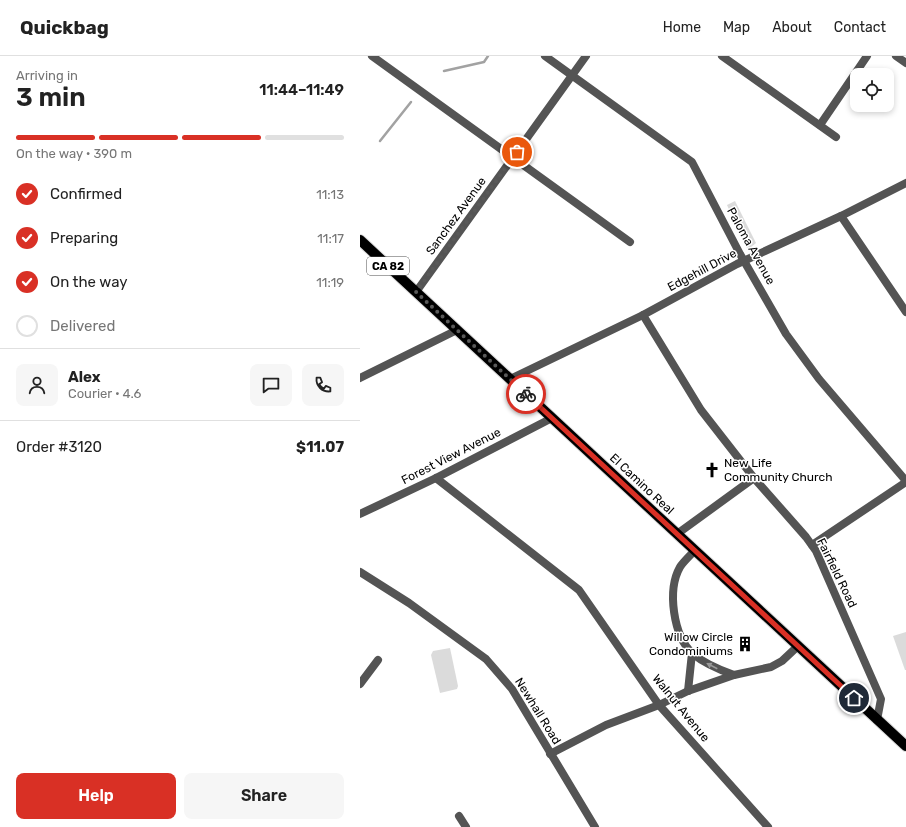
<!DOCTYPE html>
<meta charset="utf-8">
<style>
body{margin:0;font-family:Rubik,sans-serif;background:#f6f6f6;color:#222;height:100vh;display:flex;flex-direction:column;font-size:15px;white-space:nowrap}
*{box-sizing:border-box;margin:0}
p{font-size:13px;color:#767676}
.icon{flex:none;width:22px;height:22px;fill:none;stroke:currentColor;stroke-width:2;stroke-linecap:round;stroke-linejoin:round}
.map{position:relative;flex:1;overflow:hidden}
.drawer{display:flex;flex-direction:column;background:#fff;width:360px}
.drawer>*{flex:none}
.controls{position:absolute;left:490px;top:12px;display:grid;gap:8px}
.controls a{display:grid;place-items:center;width:44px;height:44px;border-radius:8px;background:#fff;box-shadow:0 2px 6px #0003;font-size:20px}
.pin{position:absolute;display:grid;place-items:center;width:34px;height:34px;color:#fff;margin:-17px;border:2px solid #fff;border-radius:50%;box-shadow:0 1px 4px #0007}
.courier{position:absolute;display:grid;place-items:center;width:40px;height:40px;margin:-20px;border:3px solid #d93025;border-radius:50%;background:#fff;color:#222;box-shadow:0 1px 5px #0007}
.summary em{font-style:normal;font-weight:600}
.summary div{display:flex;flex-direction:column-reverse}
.summary{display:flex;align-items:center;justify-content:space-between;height:68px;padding:0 16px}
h1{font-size:26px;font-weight:600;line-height:30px}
.bar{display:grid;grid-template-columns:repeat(4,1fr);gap:6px 4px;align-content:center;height:48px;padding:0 16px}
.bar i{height:5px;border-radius:3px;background:#e0e0e0}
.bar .on{background:#d93025}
.bar p{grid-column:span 4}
.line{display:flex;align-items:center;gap:10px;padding:0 16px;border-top:1px solid #e0e0e0}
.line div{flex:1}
.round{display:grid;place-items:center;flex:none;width:42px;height:42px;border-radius:8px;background:#f6f6f6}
ol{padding:0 16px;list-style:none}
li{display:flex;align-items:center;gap:12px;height:44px}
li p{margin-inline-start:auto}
li .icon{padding:4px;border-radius:50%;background:#d93025;color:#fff;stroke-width:4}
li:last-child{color:#767676}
li i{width:22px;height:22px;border:2px solid #e0e0e0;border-radius:50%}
.primary-button{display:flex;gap:8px;margin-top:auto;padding:8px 16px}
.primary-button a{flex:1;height:46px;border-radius:8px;background:#d93025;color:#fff;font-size:16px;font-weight:600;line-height:46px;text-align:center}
.primary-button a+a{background:#f6f6f6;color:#222}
header{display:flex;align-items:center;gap:24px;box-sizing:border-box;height:56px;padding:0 20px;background:#fff;border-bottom:1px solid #e0e0e0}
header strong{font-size:19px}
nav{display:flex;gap:22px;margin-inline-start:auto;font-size:14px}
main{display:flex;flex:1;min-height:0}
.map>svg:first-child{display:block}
.green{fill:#dbdbdb}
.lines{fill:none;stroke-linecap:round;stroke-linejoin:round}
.stream{stroke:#a2a2a2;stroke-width:2.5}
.primary-casing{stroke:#dbdbdb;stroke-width:12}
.minor{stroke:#545454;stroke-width:8}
.primary{stroke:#000;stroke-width:10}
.oneway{fill:#989898}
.done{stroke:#595959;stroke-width:4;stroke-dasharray:0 7.2}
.route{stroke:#d93025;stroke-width:5}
.labels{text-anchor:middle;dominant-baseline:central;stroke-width:3;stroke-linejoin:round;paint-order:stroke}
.shield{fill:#fff;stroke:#4c4c4c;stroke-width:1}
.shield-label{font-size:11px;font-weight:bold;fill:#000}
.street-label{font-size:12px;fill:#000;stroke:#fff}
.poi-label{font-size:12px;fill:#000;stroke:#fff;text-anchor:start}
</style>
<header>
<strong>Quickbag</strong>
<nav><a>Home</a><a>Map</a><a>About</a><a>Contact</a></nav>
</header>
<main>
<section class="drawer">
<div class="summary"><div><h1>3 min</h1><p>Arriving in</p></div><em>11:44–11:49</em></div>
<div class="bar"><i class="on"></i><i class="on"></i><i class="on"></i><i></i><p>On the way · 390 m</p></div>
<ol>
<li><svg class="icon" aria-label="check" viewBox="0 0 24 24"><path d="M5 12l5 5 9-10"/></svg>Confirmed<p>11:13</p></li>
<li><svg class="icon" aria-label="check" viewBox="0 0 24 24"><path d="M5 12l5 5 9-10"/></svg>Preparing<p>11:17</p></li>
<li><svg class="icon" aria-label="check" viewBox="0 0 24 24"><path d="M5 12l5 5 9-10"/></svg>On the way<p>11:19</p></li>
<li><i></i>Delivered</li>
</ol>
<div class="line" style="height:72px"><a class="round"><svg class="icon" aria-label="person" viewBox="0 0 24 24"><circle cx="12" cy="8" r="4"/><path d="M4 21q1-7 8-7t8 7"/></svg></a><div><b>Alex</b><p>Courier · 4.6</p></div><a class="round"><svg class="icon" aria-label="chat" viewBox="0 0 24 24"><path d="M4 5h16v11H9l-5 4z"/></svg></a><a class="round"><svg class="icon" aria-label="phone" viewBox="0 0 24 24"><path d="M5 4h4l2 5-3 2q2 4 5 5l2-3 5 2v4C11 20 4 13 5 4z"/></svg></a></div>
<div class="line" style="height:52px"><div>Order #3120</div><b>$11.07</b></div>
<div class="primary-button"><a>Help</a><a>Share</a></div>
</section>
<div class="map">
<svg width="546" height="771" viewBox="0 0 546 771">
<rect width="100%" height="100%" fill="#fff"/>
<g class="green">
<path d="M375 145 396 187 390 192H387L367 149Z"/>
<path d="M546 576V614H545L533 580Z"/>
<path d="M90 592 98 630 97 633 80 637 71 599 73 595Z"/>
</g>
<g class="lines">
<g class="stream">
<path d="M84 15 124 6 128 0"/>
<path d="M20 85 51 46"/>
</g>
<defs>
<path id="primary" d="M0 184 546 690"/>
</defs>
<use href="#primary" class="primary-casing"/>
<g class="minor">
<path d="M12 0 270 186"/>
<path d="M185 0 332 106 380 198 426 278 459 323 546 425"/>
<path d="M362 0 476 81"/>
<path d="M536 0 546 7"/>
<path d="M460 69 507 0"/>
<path d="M481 160 546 256"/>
<path d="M56 236 226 0"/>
<path d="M283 259 341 354 394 422 446 481 456 495 521 643 517 664"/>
<path d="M0 322 97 274"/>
<path d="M150 323 283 259 377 208 481 160 546 127"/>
<path d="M76 422 219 534 299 649 408 771"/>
<path d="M0 458 76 422 192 362"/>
<path d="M317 478 394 422"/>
<path d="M452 489 546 426"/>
<path d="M335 494C330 500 324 505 320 511 307 534 313 580 333 598 345 608 360 614 374 619"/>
<path d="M0 516 49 547 126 603 152 633 235 771"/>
<path d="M0 628 18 604"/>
<path d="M328 635 332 597"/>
<path d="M190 698 246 669 299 649 328 635 374 619 411 611 422 605 438 590"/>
<path d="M99 760 106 771"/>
</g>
<use href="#primary" class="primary"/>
</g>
<defs><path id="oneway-solid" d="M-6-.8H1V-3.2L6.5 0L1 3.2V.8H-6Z"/></defs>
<use class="oneway" href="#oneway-solid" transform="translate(352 610) rotate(-153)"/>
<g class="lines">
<path class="done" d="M157 96 56 236 166 338"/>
<path class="route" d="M166 338 494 642"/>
</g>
<defs>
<symbol id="church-bare" viewBox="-9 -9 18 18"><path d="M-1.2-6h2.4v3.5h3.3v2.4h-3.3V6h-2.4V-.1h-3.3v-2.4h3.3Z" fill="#000" stroke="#fff" stroke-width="2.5" paint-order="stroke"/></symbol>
<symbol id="building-bare" viewBox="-9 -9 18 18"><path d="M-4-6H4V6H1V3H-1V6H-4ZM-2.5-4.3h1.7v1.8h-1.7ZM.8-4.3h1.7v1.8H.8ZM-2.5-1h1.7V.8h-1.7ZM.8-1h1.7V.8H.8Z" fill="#000" stroke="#fff" stroke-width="2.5" paint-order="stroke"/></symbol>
</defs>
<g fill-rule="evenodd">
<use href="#church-bare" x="341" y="403" width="22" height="22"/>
<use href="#building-bare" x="374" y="577" width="22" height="22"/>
</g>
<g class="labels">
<rect class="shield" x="7" y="201" width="42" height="18" rx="3"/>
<g class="shield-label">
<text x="28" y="210">CA 82</text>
</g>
<g class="street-label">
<text transform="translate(96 160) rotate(-54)">Sanchez Avenue</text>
<text transform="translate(391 190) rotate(61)">Paloma Avenue</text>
<text transform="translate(342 214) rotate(-28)">Edgehill Drive</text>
<text transform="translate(91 400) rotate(-27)">Forest View Avenue</text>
<text transform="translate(282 428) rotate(43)">El Camino Real</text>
<text transform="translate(477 517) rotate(64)">Fairfield Road</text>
<text transform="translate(321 652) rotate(51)">Walnut Avenue</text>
<text transform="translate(178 655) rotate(58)">Newhall Road</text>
</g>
<g class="poi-label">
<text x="364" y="407">New Life<tspan x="364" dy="14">Community Church</tspan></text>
<text x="373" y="581" text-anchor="end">Willow Circle<tspan x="373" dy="14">Condominiums</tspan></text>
</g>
</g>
</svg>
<div class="controls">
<a><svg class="icon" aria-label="locate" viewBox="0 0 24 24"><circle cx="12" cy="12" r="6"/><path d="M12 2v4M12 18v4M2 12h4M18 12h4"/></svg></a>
</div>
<div class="pin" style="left:157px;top:96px;background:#ea580c"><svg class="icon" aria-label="bag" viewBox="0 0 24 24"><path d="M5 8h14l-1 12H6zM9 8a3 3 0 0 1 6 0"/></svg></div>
<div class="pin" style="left:494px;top:642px;background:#1f2937"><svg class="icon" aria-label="home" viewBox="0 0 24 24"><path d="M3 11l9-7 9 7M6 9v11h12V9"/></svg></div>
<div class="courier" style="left:166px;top:338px"><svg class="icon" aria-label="bike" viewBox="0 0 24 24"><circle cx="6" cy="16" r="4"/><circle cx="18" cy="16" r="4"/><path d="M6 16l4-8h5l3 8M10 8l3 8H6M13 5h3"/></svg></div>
</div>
</main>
